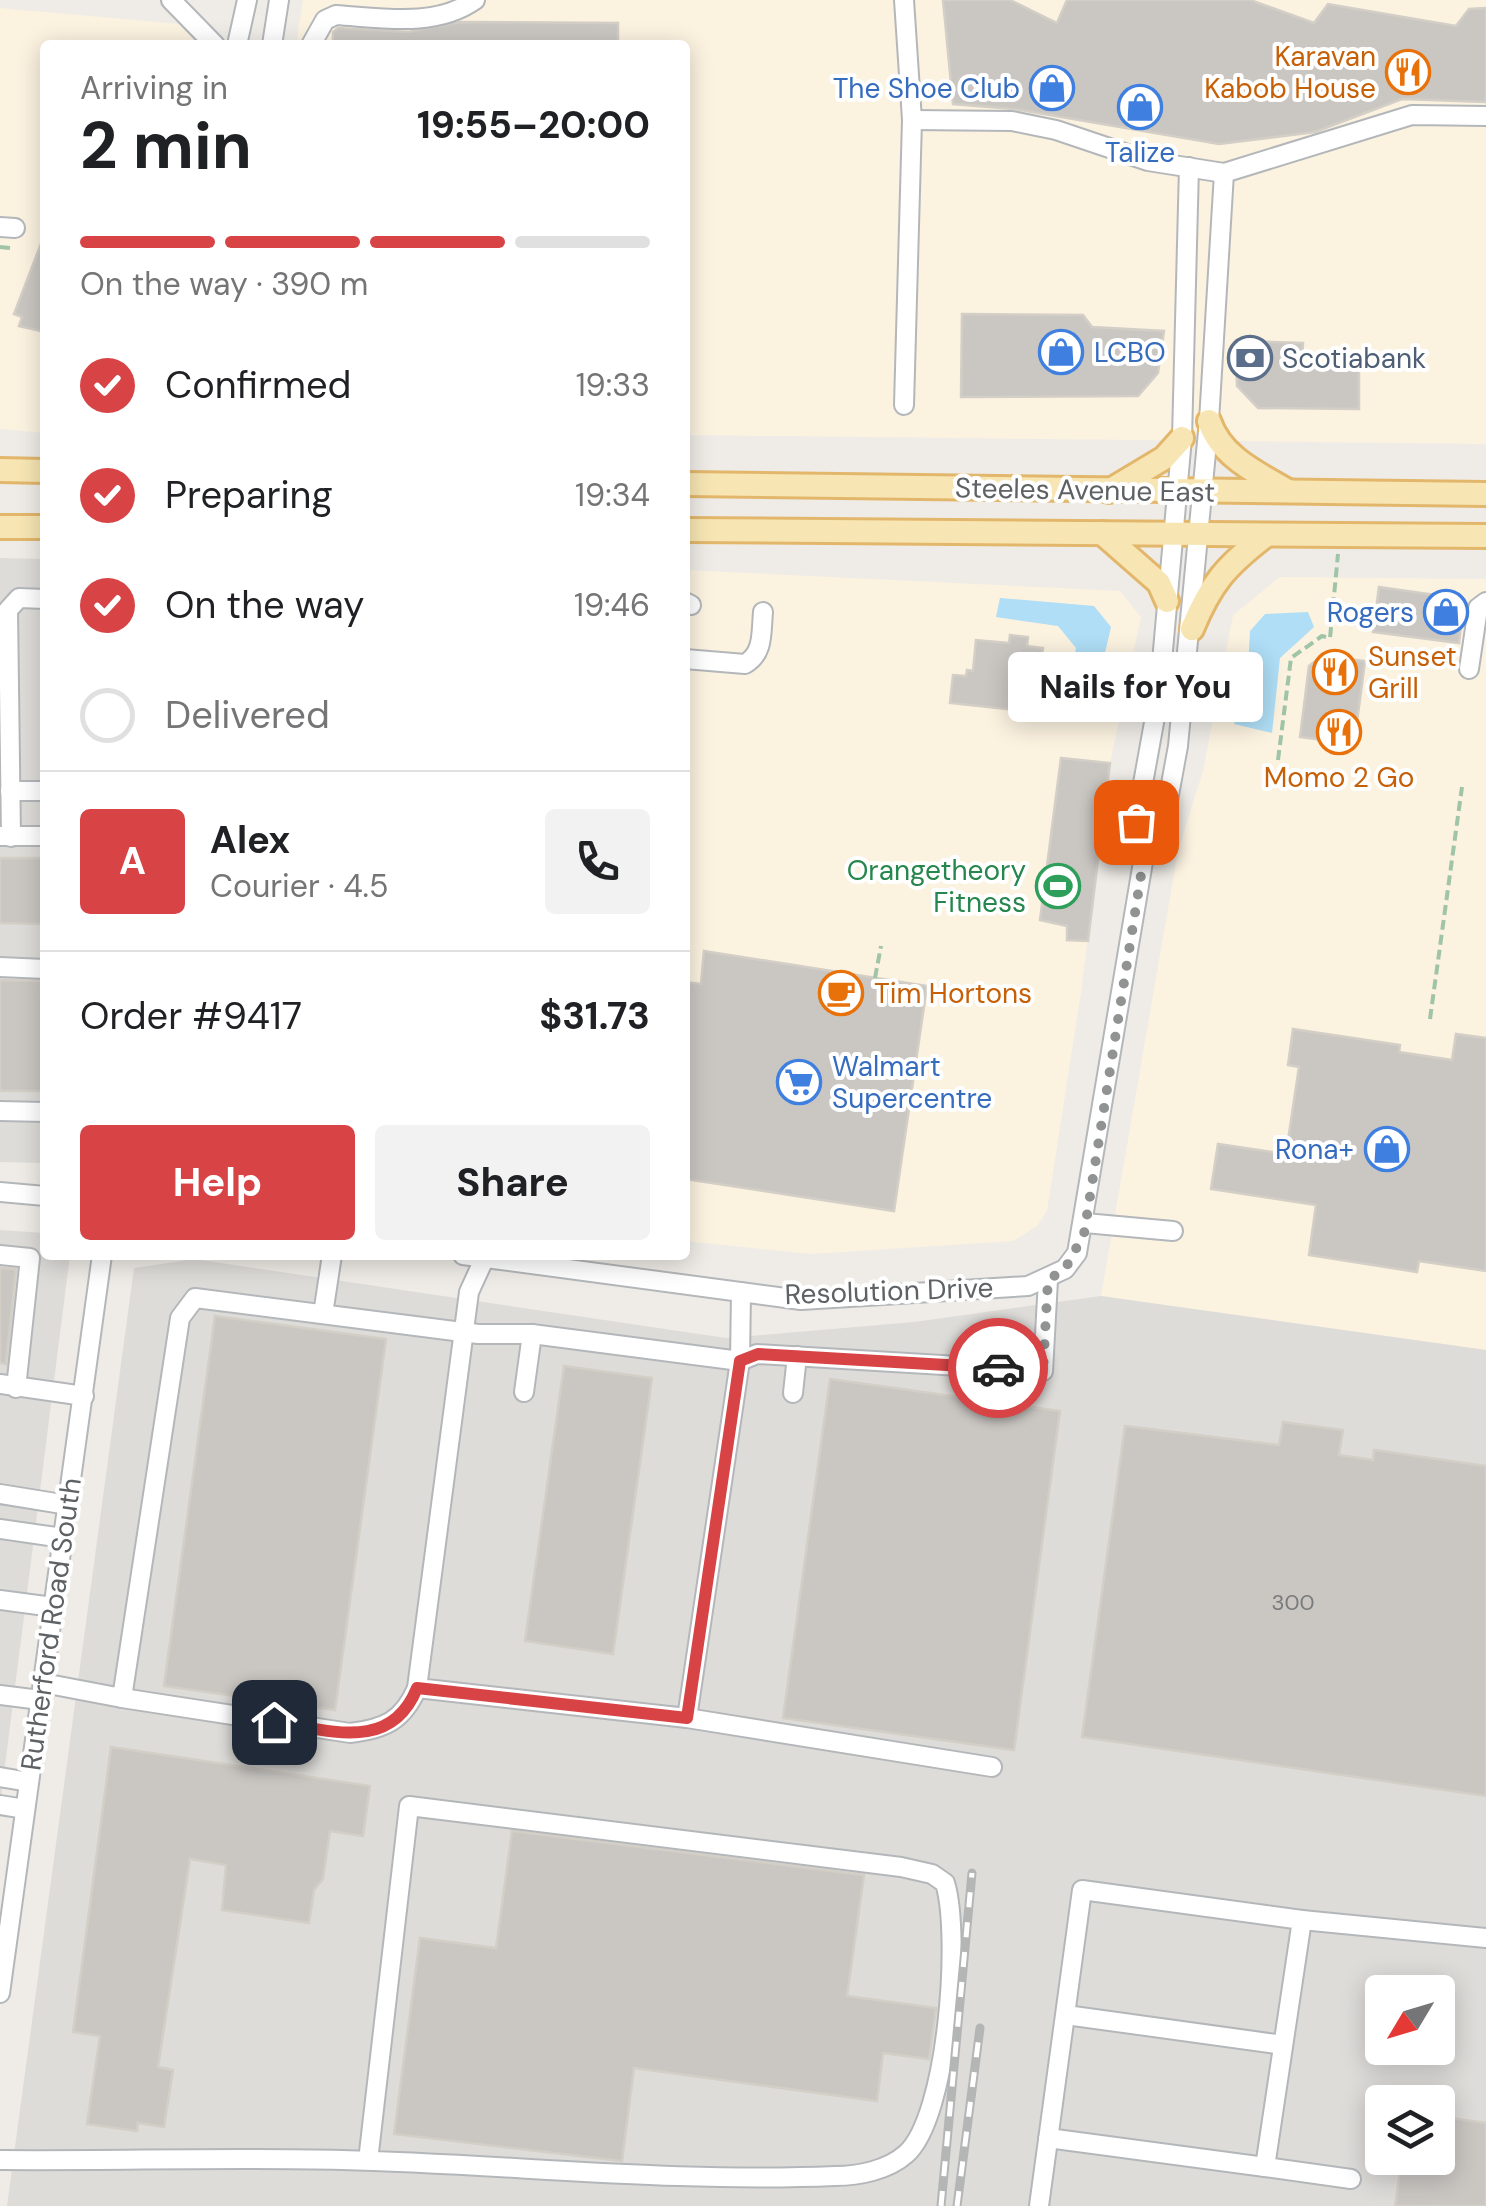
<!DOCTYPE html>
<meta charset="utf-8">
<style>
body{margin:0;font-family:"DM Sans",sans-serif;background:#f2f2f2;color:#202124;height:100vh;display:flex;flex-direction:column;font-size:38px;white-space:nowrap}
*{box-sizing:border-box;margin:0}
p{font-size:32px;color:#757577}
.icon{flex:none;width:55px;height:55px;fill:none;stroke:currentColor;stroke-width:2;stroke-linecap:round;stroke-linejoin:round}
.map{position:relative;flex:1;overflow:hidden}
.sheet{position:absolute;left:40px;top:40px;width:650px;height:1220px;display:flex;flex-direction:column;background:#fff;border-radius:10px;box-shadow:0 5px 25px #0003}
.sheet>*{flex:none}
.needle{width:65px;rotate:232deg}
.controls{position:absolute;left:1365px;top:1975px;display:grid;gap:20px}
.controls a{display:grid;place-items:center;width:90px;height:90px;border-radius:10px;background:#fff;box-shadow:0 5px 25px #0003;font-size:50px}
.pin{position:absolute;display:grid;place-items:center;width:85px;height:85px;color:#fff;margin:-42px;border-radius:20px;box-shadow:0 5px 15px #0006}
.courier{position:absolute;display:grid;place-items:center;width:100px;height:100px;margin:-50px;border:8px solid #d84446;border-radius:50%;background:#fff;color:#222;box-shadow:0 2px 12px #0007}
.bubble{position:absolute;height:70px;border-radius:10px;background:#fff;box-shadow:0 5px 25px #0003;font-size:32px;font-weight:700;line-height:70px;text-align:center}
.summary em{font-style:normal;font-weight:700}
.summary div{display:flex;flex-direction:column-reverse}
.summary{display:flex;align-items:center;justify-content:space-between;height:170px;padding:0 40px}
h1{font-size:65px;font-weight:700;line-height:75px}
.bar{display:grid;grid-template-columns:repeat(4,1fr);gap:15px 10px;align-content:center;height:120px;padding:0 40px}
.bar i{height:12px;border-radius:8px;background:#e0e0e0}
.bar .selected{background:#d84446}
.bar p{grid-column:span 4}
.line{display:flex;align-items:center;gap:25px;padding:0 40px;border-top:2px solid #e0e0e0}
.line div{flex:1}
.round{display:grid;place-items:center;flex:none;width:105px;height:105px;border-radius:10px;background:#f2f2f2}
ol{padding:0 40px;list-style:none}
li{display:flex;align-items:center;gap:30px;height:110px}
li p{margin-inline-start:auto}
li .icon{padding:10px;border-radius:50%;background:#d84446;color:#fff;stroke-width:4}
li:last-child{color:#757577}
li i{width:55px;height:55px;border:5px solid #e0e0e0;border-radius:50%}
.action{display:flex;gap:20px;margin-top:auto;padding:20px 40px}
.action a{flex:1;height:115px;border-radius:10px;background:#d84446;color:#fff;font-size:40px;font-weight:700;line-height:115px;text-align:center}
.action a+a{background:#f2f2f2;color:#202124}
.map>svg:first-child{display:block}
.commercial{fill:#fbf2e0}
.industrial{fill:#dedcd9;fill-rule:evenodd}
.water{fill:#afdef6}
.building{fill:#cac7c3;stroke:#d3cec6;stroke-width:2.5}
.lines{fill:none;stroke-linecap:round;stroke-linejoin:round}
.minor-casing{stroke:#b4b7ba;stroke-width:22}
.major-casing{stroke:#e3b76b;stroke-width:28}
.path{stroke:#a0c4a7;stroke-width:4;stroke-dasharray:10 5;stroke-linecap:butt}
.minor{stroke:#fff;stroke-width:18}
.major{stroke:#f7e6b4;stroke-width:22}
.rail-casing{stroke:#b4b5b5;stroke-width:9}
.rail{stroke:#fff;stroke-width:5;stroke-dasharray:15;stroke-linecap:butt}
.done{stroke:#919292;stroke-width:10;stroke-dasharray:0 18}
.route{stroke:#d84446;stroke-width:12}
.labels{text-anchor:middle;dominant-baseline:central;stroke-width:8;stroke-linejoin:round;paint-order:stroke}
.number-label{font-size:22px;fill:#797b7c}
.food-label{font-size:28px;fill:#c56008;stroke:#fff;text-anchor:start}
.shop-label{font-size:28px;fill:#366cbe;stroke:#fff;text-anchor:end}
.service-label{font-size:28px;fill:#4e5e75;stroke:#fff;text-anchor:start}
.street-label{font-size:28px;fill:#5e6265;stroke:#fff}
.leisure-label{font-size:28px;fill:#27864d;stroke:#fff;text-anchor:end}
</style>
<div class="map">
<svg width="1486" height="2206" viewBox="0 0 1486 2206">
<rect width="100%" height="100%" fill="#efece7"/>
<g class="commercial">
<path d="M303 0H1486V444L685 435V45H296Z"/>
<path d="M0 8 180 24 197 45H45V433L0 429Z"/>
<path d="M685 570 1120 591 1141 617 1110 763 1081 992 1047 1211 1037 1226 1013 1241 811 1254 685 1241Z"/>
<path d="M1280 577 1486 579V1350L1101 1296 1178 851 1203 771 1233 615Z"/>
</g>
<g class="industrial">
<path d="M0 558 45 559V1163L0 1162Z"/>
<path d="M0 1230 45 1233V1255H70L0 1805Z"/>
<path d="M194 1259 726 1338 914 1322 1101 1296 1486 1350V2206H7L134 1268ZM1382 1992H1438V2048H1382ZM1382 2102H1438V2158H1382Z"/>
</g>
<g class="water">
<path d="M1000 598 1094 606 1111 627 1093 705 1068 702 1076 648 1058 626 996 617Z"/>
<path d="M1308 612 1314 627 1280 658 1272 733 1234 724 1247 685 1250 631 1265 614Z"/>
</g>
<g class="building">
<path d="M943 0H1010L1057 23 1067 0H1250L1314 23 1328 4 1456 26 1469 9 1486 8V102L1402 99 1315 132 1219 144 1014 109 953 104Z"/>
<path d="M460 22 618 23V45H333V32L338 28 409 32Z"/>
<path d="M44 236H45V332L19 326 22 317 14 314Z"/>
<path d="M962 314 1083 315 1092 327 1164 331 1158 373 1138 396 961 397Z"/>
<path d="M1236 341 1303 343 1302 364 1359 365V409L1258 408 1237 386Z"/>
<path d="M1379 587 1464 599 1459 643 1373 632Z"/>
<path d="M1010 635 1028 637 1027 646 1043 648 1038 688 1027 687 1024 711 950 703 953 675 966 676 967 670 973 671 976 640 1009 643Z"/>
<path d="M1322 656 1365 661 1354 744 1300 737 1309 666Z"/>
<path d="M1061 758 1110 763 1088 941 1067 940V926L1040 920Z"/>
<path d="M0 858H45V924L0 923Z"/>
<path d="M704 951 927 986 894 1211 685 1179V982L701 984Z"/>
<path d="M0 980 41 981 42 1091H0Z"/>
<path d="M1293 1029 1400 1045 1399 1052 1452 1060 1456 1034 1486 1038V1271L1419 1261 1417 1272 1309 1255 1316 1205 1211 1189 1218 1144 1286 1154 1299 1067 1288 1065Z"/>
<path d="M0 1268 16 1269 6 1364 0 1363Z"/>
<path d="M215 1316 386 1339 335 1710 164 1686Z"/>
<path d="M564 1366 652 1378 613 1654 525 1641Z"/>
<path d="M830 1379 1060 1411 1014 1750 783 1718Z"/>
<path d="M1283 1422 1343 1430 1339 1455 1373 1460 1374 1450 1486 1466V1796L1082 1737 1125 1426 1279 1445Z"/>
<path d="M111 1747 370 1786 363 1836 330 1831 323 1879 314 1890 309 1923 222 1910 226 1865 190 1859 158 2067 173 2070 164 2127 138 2123 137 2131 87 2124 100 2036 73 2032Z"/>
<path d="M512 1831 864 1875 847 1996 936 2008 929 2059 883 2053 877 2101 634 2068 622 2161 394 2134 420 1938 496 1948Z"/>
<path d="M1438 2116 1486 2123V2206H1395L1402 2158H1438Z"/>
</g>
<g class="lines">
<defs>
<g id="minor">
<path d="M171 0 215 45"/>
<path d="M904 0 912 120 904 405"/>
<path d="M237 45 247 0"/>
<path d="M272 45 279 0"/>
<path d="M311 45 325 20 336 15C383 18 435 28 475 0"/>
<path d="M912 120 1012 121 1056 130 1148 161 1224 173 1412 115 1486 116"/>
<path d="M0 227 15 228"/>
<path d="M685 602 691 605"/>
<path d="M685 659 745 664C764 653 761 633 763 612"/>
<path d="M1469 669 1478 608 1486 602"/>
<path d="M10 791H45"/>
<path d="M1 836H45"/>
<path d="M11 837 8 610 19 598 45 599"/>
<path d="M1145 850 1162 833 1178 746 1209 421 1224 173"/>
<path d="M0 967 45 969"/>
<path d="M0 1111 45 1112"/>
<path d="M0 1192 45 1196"/>
<path d="M1085 1223 1173 1231"/>
<path d="M0 1255 30 1258 16 1388"/>
<path d="M463 1255 801 1300 1028 1286 1065 1269 1077 1253 1145 850 1136 822 1159 695 1182 438 1189 167"/>
<path d="M486 1255 469 1292 417 1688 687 1718 992 1767"/>
<path d="M323 1314 332 1255"/>
<path d="M0 1384 84 1396"/>
<path d="M524 1392 532 1334"/>
<path d="M793 1393 797 1356"/>
<path d="M0 1494 68 1505"/>
<path d="M0 1529 63 1538"/>
<path d="M0 1600 53 1607"/>
<path d="M43 1683 122 1698 180 1318 195 1298 478 1334H532L740 1361 757 1354 1043 1371 1048 1280"/>
<path d="M0 1695 40 1700"/>
<path d="M122 1698 350 1733C384 1729 403 1721 417 1688"/>
<path d="M687 1718 740 1361 741 1292"/>
<path d="M0 1777 29 1782"/>
<path d="M0 1805 25 1809"/>
<path d="M1302 1920 1486 1938"/>
<path d="M0 1993 102 1255"/>
<path d="M1066 2015 1283 2045"/>
<path d="M0 2160C114 2161 228 2157 342 2160 506 2164 671 2183 835 2176 859 2176 888 2170 906 2154 948 2117 961 1935 945 1883L932 1874 901 1867 409 1806 368 2161"/>
<path d="M1265 2167 1351 2179"/>
<path d="M1039 2206 1082 1890 1302 1920 1265 2167 1048 2138"/>
</g>
<g id="major">
<path d="M1209 421C1221 457 1257 473 1288 491"/>
<path d="M0 470 45 471"/>
<path d="M685 484 1486 494"/>
<path d="M1109 491 1164 458 1182 438"/>
<path d="M0 527H45"/>
<path d="M685 530 1486 536"/>
<path d="M1102 533 1159 583 1167 601"/>
<path d="M1192 629C1211 583 1226 566 1265 536"/>
</g>
</defs>
<use href="#minor" class="minor-casing"/>
<use href="#major" class="major-casing"/>
<g class="path">
<path d="M0 247 11 248"/>
<path d="M1278 760 1291 658 1322 636 1330 638 1338 554"/>
<path d="M875 978 881 946"/>
<path d="M1430 1019 1462 787"/>
</g>
<use href="#minor" class="minor"/>
<use href="#major" class="major"/>
<defs>
<g id="rail">
<path d="M941 2206 972 1873"/>
<path d="M957 2206 980 2028"/>
</g>
</defs>
<use href="#rail" class="rail-casing"/>
<use href="#rail" class="rail"/>
</g>
<g class="lines">
<path class="done" d="M998 1368 1043 1371 1048 1280 1065 1269 1084 1234 1145 850 1136 822"/>
<path class="route" d="M274 1722C329 1730 391 1753 417 1688L687 1718 740 1361 758 1354 998 1368"/>
</g>
<defs>
<symbol id="restaurant-ring" viewBox="-11 -11 22 22"><circle r="9.5" fill="#fff" stroke="#e8710a" stroke-width="1.5"/><path d="M-5-6h1v4h1v-4h1v4h1v-4h1v5L-1.5 .5V6h-2V.5L-5-1ZM5-6V6H3V1.5H1.5Q1.5-4 5-6Z" fill="#e8710a"/></symbol>
<symbol id="shop-ring" viewBox="-11 -11 22 22"><circle r="9.5" fill="#fff" stroke="#3f7fe0" stroke-width="1.5"/><path d="M-5-2.5h2.3a2.7 3.5 0 0 1 5.4 0H5L5.5 6h-11ZM-1.5-2.5h3a1.5 2.3 0 0 0-3 0Z" fill="#3f7fe0"/></symbol>
<symbol id="bank-ring" viewBox="-11 -11 22 22"><circle r="9.5" fill="#fff" stroke="#5c6f8a" stroke-width="1.5"/><path d="M-6-4H6V4H-6ZM0-2.3a2.3 2.3 0 1 0 0 4.6a2.3 2.3 0 1 0 0-4.6Z" fill="#5c6f8a"/></symbol>
<symbol id="stadium-ring" viewBox="-11 -11 22 22"><circle r="9.5" fill="#fff" stroke="#2e9e5b" stroke-width="1.5"/><path d="M0-5a6.5 5 0 1 0 0 10a6.5 5 0 1 0 0-10ZM-3.5-1.8h7v3.6h-7Z" fill="#2e9e5b"/></symbol>
<symbol id="cafe-ring" viewBox="-11 -11 22 22"><circle r="9.5" fill="#fff" stroke="#e8710a" stroke-width="1.5"/><path d="M-5.5-4.5H6V0H3Q3 3.5 0 3.5H-2.5Q-5.5 3.5-5.5 0ZM3-3.2v2h1.7v-2ZM-6 4.5H4V6H-6Z" fill="#e8710a"/></symbol>
<symbol id="supermarket-ring" viewBox="-11 -11 22 22"><circle r="9.5" fill="#fff" stroke="#3f7fe0" stroke-width="1.5"/><path d="M-6-5.5h2.5l.6 2H6L4.5 2H-2.5L-4.4-4H-6ZM-1.5 3.2a1.3 1.3 0 1 0 .1 0ZM3 3.2a1.3 1.3 0 1 0 .1 0Z" fill="#3f7fe0"/></symbol>
</defs>
<g fill-rule="evenodd">
<use href="#restaurant-ring" x="1383" y="47" width="50" height="50"/>
<use href="#shop-ring" x="1027" y="63" width="50" height="50"/>
<use href="#shop-ring" x="1115" y="82" width="50" height="50"/>
<use href="#shop-ring" x="1036" y="327" width="50" height="50"/>
<use href="#bank-ring" x="1225" y="333" width="50" height="50"/>
<use href="#shop-ring" x="1421" y="587" width="50" height="50"/>
<use href="#restaurant-ring" x="1310" y="647" width="50" height="50"/>
<use href="#restaurant-ring" x="1314" y="707" width="50" height="50"/>
<use href="#stadium-ring" x="1033" y="861" width="50" height="50"/>
<use href="#cafe-ring" x="816" y="968" width="50" height="50"/>
<use href="#supermarket-ring" x="774" y="1057" width="50" height="50"/>
<use href="#shop-ring" x="1362" y="1124" width="50" height="50"/>
</g>
<g class="labels">
<g class="number-label">
<text x="1293" y="1602">300</text>
</g>
<g class="food-label">
<text x="1376" y="56" text-anchor="end">Karavan<tspan x="1376" dy="32">Kabob House</tspan></text>
<text x="1368" y="656">Sunset<tspan x="1368" dy="32">Grill</tspan></text>
<text x="1339" y="777" text-anchor="middle">Momo 2 Go</text>
<text x="874" y="993">Tim Hortons</text>
</g>
<g class="shop-label">
<text x="1020" y="88">The Shoe Club</text>
<text x="1140" y="152" text-anchor="middle">Talize</text>
<text x="1094" y="352" text-anchor="start">LCBO</text>
<text x="1414" y="612">Rogers</text>
<text x="832" y="1066" text-anchor="start">Walmart<tspan x="832" dy="32">Supercentre</tspan></text>
<text x="1354" y="1149">Rona+</text>
</g>
<g class="service-label">
<text x="1282" y="358">Scotiabank</text>
</g>
<g class="street-label">
<text transform="translate(1085 490) rotate(1)">Steeles Avenue East</text>
<text transform="translate(889 1291) rotate(-2)">Resolution Drive</text>
<text transform="translate(51 1624) rotate(-82)">Rutherford Road South</text>
</g>
<g class="leisure-label">
<text x="1026" y="870">Orangetheory<tspan x="1026" dy="32">Fitness</tspan></text>
</g>
</g>
</svg>
<div class="controls">
<a><svg class="needle" viewBox="-14 -14 28 28"><path d="M0-13l5 13h-10z" fill="#e53935"/><path d="M0 13l5-13h-10z" fill="#757577"/></svg></a>
<a><svg class="icon" aria-label="layers" viewBox="0 0 24 24"><path d="M12 4l9 5-9 5-9-5zM3 14l9 5 9-5"/></svg></a>
</div>
<div class="pin" style="left:1136px;top:822px;background:#ea580c"><svg class="icon" aria-label="bag" viewBox="0 0 24 24"><path d="M5 8h14l-1 12H6zM9 8a3 3 0 0 1 6 0"/></svg></div>
<div class="pin" style="left:274px;top:1722px;background:#1f2937"><svg class="icon" aria-label="home" viewBox="0 0 24 24"><path d="M3 11l9-7 9 7M6 9v11h12V9"/></svg></div>
<div class="courier" style="left:998px;top:1368px"><svg class="icon" aria-label="car" viewBox="0 0 24 24"><path d="M5 17H2v-5l4-1 3-4h7l3 4 3 1v5h-3M9 17h6M6 11h13"/><circle cx="7" cy="17" r="2"/><circle cx="17" cy="17" r="2"/></svg></div>
<div class="bubble" style="left:1008px;top:652px;width:255px">Nails for You</div>
<section class="sheet">
<div class="summary"><div><h1>2 min</h1><p>Arriving in</p></div><em>19:55–20:00</em></div>
<div class="bar"><i class="selected"></i><i class="selected"></i><i class="selected"></i><i></i><p>On the way · 390 m</p></div>
<ol>
<li><svg class="icon" aria-label="check" viewBox="0 0 24 24"><path d="M5 12l5 5 9-10"/></svg>Confirmed<p>19:33</p></li>
<li><svg class="icon" aria-label="check" viewBox="0 0 24 24"><path d="M5 12l5 5 9-10"/></svg>Preparing<p>19:34</p></li>
<li><svg class="icon" aria-label="check" viewBox="0 0 24 24"><path d="M5 12l5 5 9-10"/></svg>On the way<p>19:46</p></li>
<li><i></i>Delivered</li>
</ol>
<div class="line" style="height:180px"><b class="round" style="background:#d84446;color:#fff">A</b><div><b>Alex</b><p>Courier · 4.5</p></div><a class="round"><svg class="icon" aria-label="phone" viewBox="0 0 24 24"><path d="M5 4h4l2 5-3 2q2 4 5 5l2-3 5 2v4C11 20 4 13 5 4z"/></svg></a></div>
<div class="line" style="height:130px"><div>Order #9417</div><b>$31.73</b></div>
<div class="action"><a>Help</a><a>Share</a></div>
</section>
</div>
